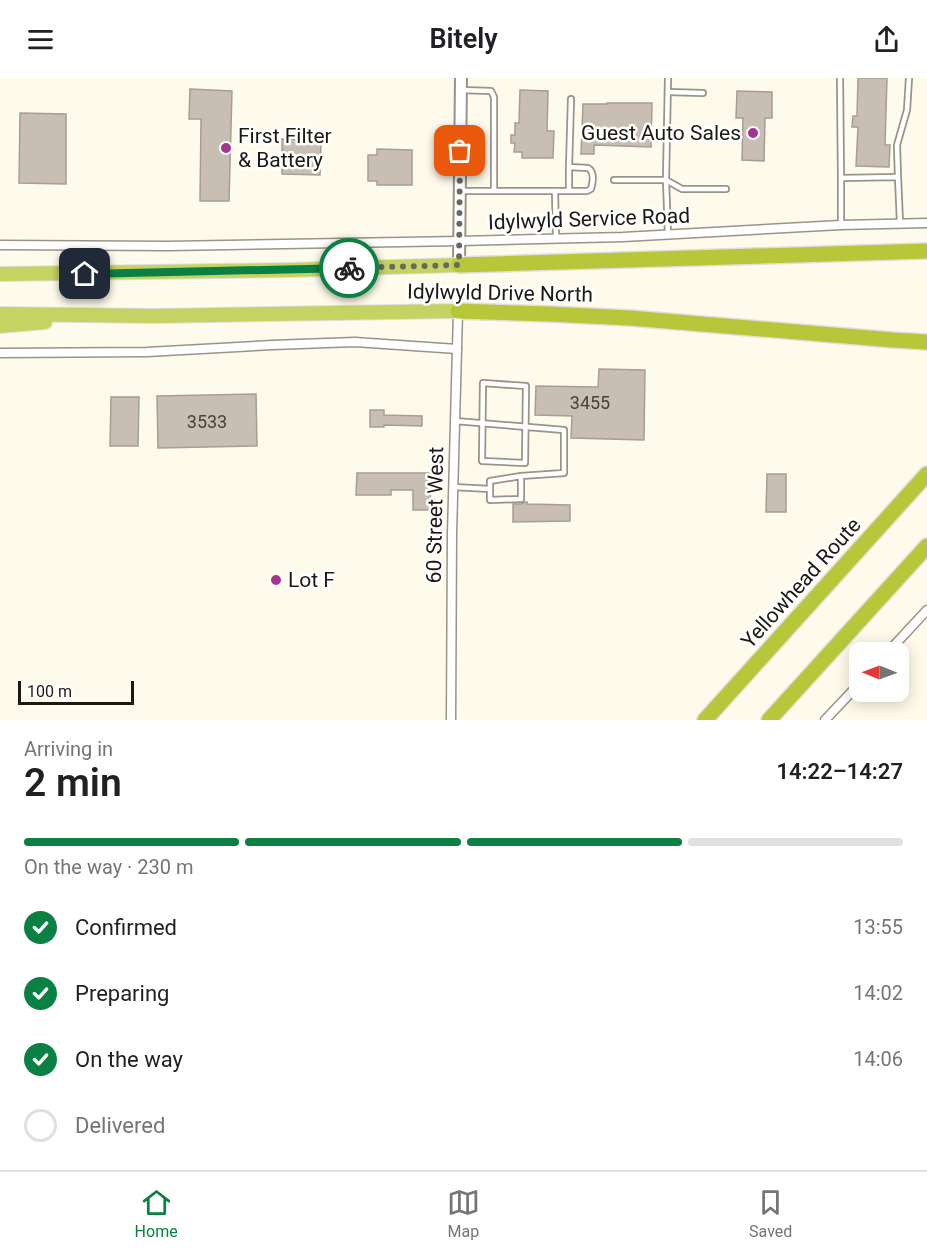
<!DOCTYPE html>
<meta charset="utf-8">
<style>
body{margin:0;font-family:Roboto,sans-serif;background:#f6f6f6;color:#202124;height:100vh;display:flex;flex-direction:column;font-size:22px;white-space:nowrap}
*{box-sizing:border-box;margin:0}
p{font-size:20px;color:#757577}
.icon{flex:none;width:33px;height:33px;fill:none;stroke:currentColor;stroke-width:2;stroke-linecap:round;stroke-linejoin:round}
.map{position:relative;height:642px;overflow:hidden}
.side{display:flex;flex-direction:column;background:#fff;flex:1}
.side>*{flex:none}
.needle{width:39px;rotate:271deg}
.buttons{position:absolute;left:849px;top:564px;display:grid;gap:12px}
.buttons a{display:grid;place-items:center;width:60px;height:60px;border-radius:12px;background:#fff;box-shadow:0 3px 15px #0003;font-size:30px}
.scale{position:absolute;left:18px;bottom:15px;width:116px;box-sizing:border-box;padding-left:6px;border:3px solid #1b1914;border-top:0;font-size:16px;line-height:21px;white-space:nowrap;color:#1b1914;-webkit-text-stroke:4px #fff;paint-order:stroke}
.pin{position:absolute;display:grid;place-items:center;width:51px;height:51px;color:#fff;margin:-26px;border-radius:12px;box-shadow:0 3px 9px #0006}
.courier{position:absolute;display:grid;place-items:center;width:60px;height:60px;margin:-30px;border:4px solid #0b8043;border-radius:50%;background:#fff;color:#222;box-shadow:0 2px 8px #0007}
.headline em{font-style:normal;font-weight:600}
.headline div{display:flex;flex-direction:column-reverse}
.headline{display:flex;align-items:center;justify-content:space-between;height:102px;padding:0 24px}
h1{font-size:39px;font-weight:600;line-height:45px}
.bar{display:grid;grid-template-columns:repeat(4,1fr);gap:9px 6px;align-content:center;height:72px;padding:0 24px}
.bar i{height:8px;border-radius:4px;background:#e0e0e0}
.bar .on{background:#0b8043}
.bar p{grid-column:span 4}
ol{padding:0 24px;list-style:none}
li{display:flex;align-items:center;gap:18px;height:66px}
li p{margin-inline-start:auto}
li .icon{padding:6px;border-radius:50%;background:#0b8043;color:#fff;stroke-width:4}
li:last-child{color:#757577}
li i{width:33px;height:33px;border:3px solid #e0e0e0;border-radius:50%}
header{display:flex;justify-content:space-between;align-items:center;height:78px;padding:0 24px;background:#fff;font-size:27px;font-weight:600}
.dock{display:flex;justify-content:space-around;align-items:center;height:84px;border-top:2px solid #e0e0e0;background:#fff;font-size:16px;color:#757577}
.dock a{display:grid;justify-items:center;gap:3px}
.dock .on{color:#0b8043}
.map>svg:first-child{display:block}
.building{fill:#c8beb3;stroke:#a79d93;stroke-width:1.5}
.lines{fill:none;stroke-linecap:round;stroke-linejoin:round}
.service-casing{stroke:#989487;stroke-width:8}
.minor-casing{stroke:#989487;stroke-width:11}
.tertiary-casing{stroke:#989487;stroke-width:14}
.trunk-casing{stroke:#dfdfde;stroke-width:16}
.motorway-casing{stroke:#dfdfde;stroke-width:18}
.service{stroke:#fff;stroke-width:4.5}
.minor{stroke:#fff;stroke-width:8}
.tertiary{stroke:#fff;stroke-width:10}
.trunk{stroke:#c4d362;stroke-width:14}
.motorway{stroke:#b6c83a;stroke-width:15}
.done{stroke:#6b6860;stroke-width:6;stroke-dasharray:0 10.8}
.route{stroke:#0b8043;stroke-width:8}
.poi-dot{fill:#a53491;stroke:#fff;stroke-width:2}
.labels{text-anchor:middle;dominant-baseline:central;stroke-width:5;stroke-linejoin:round;paint-order:stroke}
.number-label{font-size:18px;fill:#46423c}
.poi-label{font-size:21px;fill:#1b1914;stroke:#fff;text-anchor:start}
.street-label{font-size:21px;fill:#1b1914;stroke:#fff}
</style>
<header><svg class="icon" aria-label="menu" viewBox="0 0 24 24"><path d="M4 6h16M4 12h16M4 18h16"/></svg>Bitely<svg class="icon" aria-label="share" viewBox="0 0 24 24"><path d="M12 15V3M7 8l5-5 5 5M5 13v7h14v-7"/></svg></header>
<div class="map">
<svg width="927" height="642" viewBox="0 0 927 642">
<rect width="100%" height="100%" fill="#fffbec"/>
<g class="building">
<path d="M858 0H887L885 67H890L889 89 856 88 858 49H852L853 38H857Z"/>
<path d="M190 11 232 13 229 123H200L201 41H189Z"/>
<path d="M520 12 548 13 547 53H554L553 80H522V74H514L515 65H511V57H515V45H519Z"/>
<path d="M737 13 772 14V40H765L764 83 742 82 743 40H736Z"/>
<path d="M607 25H652L651 69 594 67V76H581L583 26H607Z"/>
<path d="M20 35 66 36V106L19 105Z"/>
<path d="M282 61 321 62 320 97 282 96Z"/>
<path d="M377 71 412 72V107H377V103H368V77H377Z"/>
<path d="M599 291 645 292 644 362 571 360 572 338 535 337 536 308 598 309Z"/>
<path d="M256 316 257 368 158 370 157 318Z"/>
<path d="M111 319H139L138 368H110Z"/>
<path d="M370 332H384V337L422 338V348L384 347V349H370Z"/>
<path d="M357 395H431L430 432H413V412H391V417H356Z"/>
<path d="M767 396H786V434H766Z"/>
<path d="M525 424H527V426L570 427V443L513 444V426H521Z"/>
</g>
<g class="lines">
<defs>
<g id="service">
<path d="M668 0 666 102 682 111H726"/>
<path d="M840 0 841 100"/>
<path d="M461 12 491 13 494 19V113"/>
<path d="M668 14 703 15"/>
<path d="M898 99 897 67 907 32 909 0"/>
<path d="M614 102H666L668 157"/>
<path d="M460 113H587L591 111C593 104 595 94 588 90L569 89 571 21"/>
<path d="M555 113 556 161"/>
<path d="M569 113V89"/>
<path d="M841 146V100L898 99 900 145"/>
<path d="M483 305 526 308 525 385 482 383Z"/>
<path d="M455 343 564 352V395L521 398 490 403V422L521 421V398"/>
<path d="M453 409 490 411"/>
</g>
<g id="minor">
<path d="M0 167 168 168 460 163 623 159 841 147 927 145"/>
<path d="M0 275 147 274 272 267 355 264 457 271"/>
<path d="M888 574 927 532"/>
<path d="M451 642 452 456 458 233"/>
<path d="M825 642 860 605"/>
</g>
<path id="tertiary" d="M459 187 461 0"/>
<g id="trunk">
<path d="M0 196 290 192 459 187"/>
<path d="M0 236 155 238 458 233"/>
<path d="M0 248 45 244"/>
</g>
<g id="motorway">
<path d="M459 187 927 173"/>
<path d="M458 233 549 236 630 240 893 262 927 264"/>
<path d="M705 642 927 396"/>
<path d="M769 642 927 468"/>
</g>
</defs>
<use href="#service" class="service-casing"/>
<use href="#minor" class="minor-casing"/>
<use href="#tertiary" class="tertiary-casing"/>
<use href="#trunk" class="trunk-casing"/>
<use href="#motorway" class="motorway-casing"/>
<use href="#service" class="service"/>
<use href="#minor" class="minor"/>
<use href="#tertiary" class="tertiary"/>
<use href="#trunk" class="trunk"/>
<use href="#motorway" class="motorway"/>
</g>
<g class="lines">
<path class="done" d="M349 190 459 187 460 73"/>
<path class="route" d="M85 196 349 190"/>
</g>
<g class="poi-dot">
<circle cx="753" cy="55" r="6"/>
<circle cx="226" cy="70" r="6"/>
<circle cx="276" cy="502" r="6"/>
</g>
<g class="labels">
<g class="number-label">
<text x="590" y="324">3455</text>
<text x="207" y="343">3533</text>
</g>
<g class="poi-label">
<text x="741" y="55" text-anchor="end">Guest Auto Sales</text>
<text x="238" y="58">First Filter<tspan x="238" dy="24">&amp; Battery</tspan></text>
<text x="288" y="502">Lot F</text>
</g>
<g class="street-label">
<text transform="translate(589 141) rotate(-2)">Idylwyld Service Road</text>
<text transform="translate(500 215) rotate(1)">Idylwyld Drive North</text>
<text transform="translate(435 437) rotate(-89)">60 Street West</text>
<text transform="translate(801 505) rotate(-48)">Yellowhead Route</text>
</g>
</g>
</svg>
<div class="buttons">
<a><svg class="needle" viewBox="-14 -14 28 28"><path d="M0-13l5 13h-10z" fill="#e53935"/><path d="M0 13l5-13h-10z" fill="#757577"/></svg></a>
</div>
<div class="scale">100 m</div>
<div class="pin" style="left:460px;top:73px;background:#ea580c"><svg class="icon" aria-label="bag" viewBox="0 0 24 24"><path d="M5 8h14l-1 12H6zM9 8a3 3 0 0 1 6 0"/></svg></div>
<div class="pin" style="left:85px;top:196px;background:#1f2937"><svg class="icon" aria-label="home" viewBox="0 0 24 24"><path d="M3 11l9-7 9 7M6 9v11h12V9"/></svg></div>
<div class="courier" style="left:349px;top:190px"><svg class="icon" aria-label="bike" viewBox="0 0 24 24"><circle cx="6" cy="16" r="4"/><circle cx="18" cy="16" r="4"/><path d="M6 16l4-8h5l3 8M10 8l3 8H6M13 5h3"/></svg></div>
</div>
<section class="side">
<div class="headline"><div><h1>2 min</h1><p>Arriving in</p></div><em>14:22–14:27</em></div>
<div class="bar"><i class="on"></i><i class="on"></i><i class="on"></i><i></i><p>On the way · 230 m</p></div>
<ol>
<li><svg class="icon" aria-label="check" viewBox="0 0 24 24"><path d="M5 12l5 5 9-10"/></svg>Confirmed<p>13:55</p></li>
<li><svg class="icon" aria-label="check" viewBox="0 0 24 24"><path d="M5 12l5 5 9-10"/></svg>Preparing<p>14:02</p></li>
<li><svg class="icon" aria-label="check" viewBox="0 0 24 24"><path d="M5 12l5 5 9-10"/></svg>On the way<p>14:06</p></li>
<li><i></i>Delivered</li>
</ol>
</section>
<nav class="dock">
<a class="on"><svg class="icon" aria-label="home" viewBox="0 0 24 24"><path d="M3 11l9-7 9 7M6 9v11h12V9"/></svg>Home</a>
<a><svg class="icon" aria-label="map" viewBox="0 0 24 24"><path d="M3 6l6-2 6 2 6-2v14l-6 2-6-2-6 2zM9 4v14M15 6v14"/></svg>Map</a>
<a><svg class="icon" aria-label="saved" viewBox="0 0 24 24"><path d="M7 4h10v16l-5-4-5 4z"/></svg>Saved</a>
</nav>
